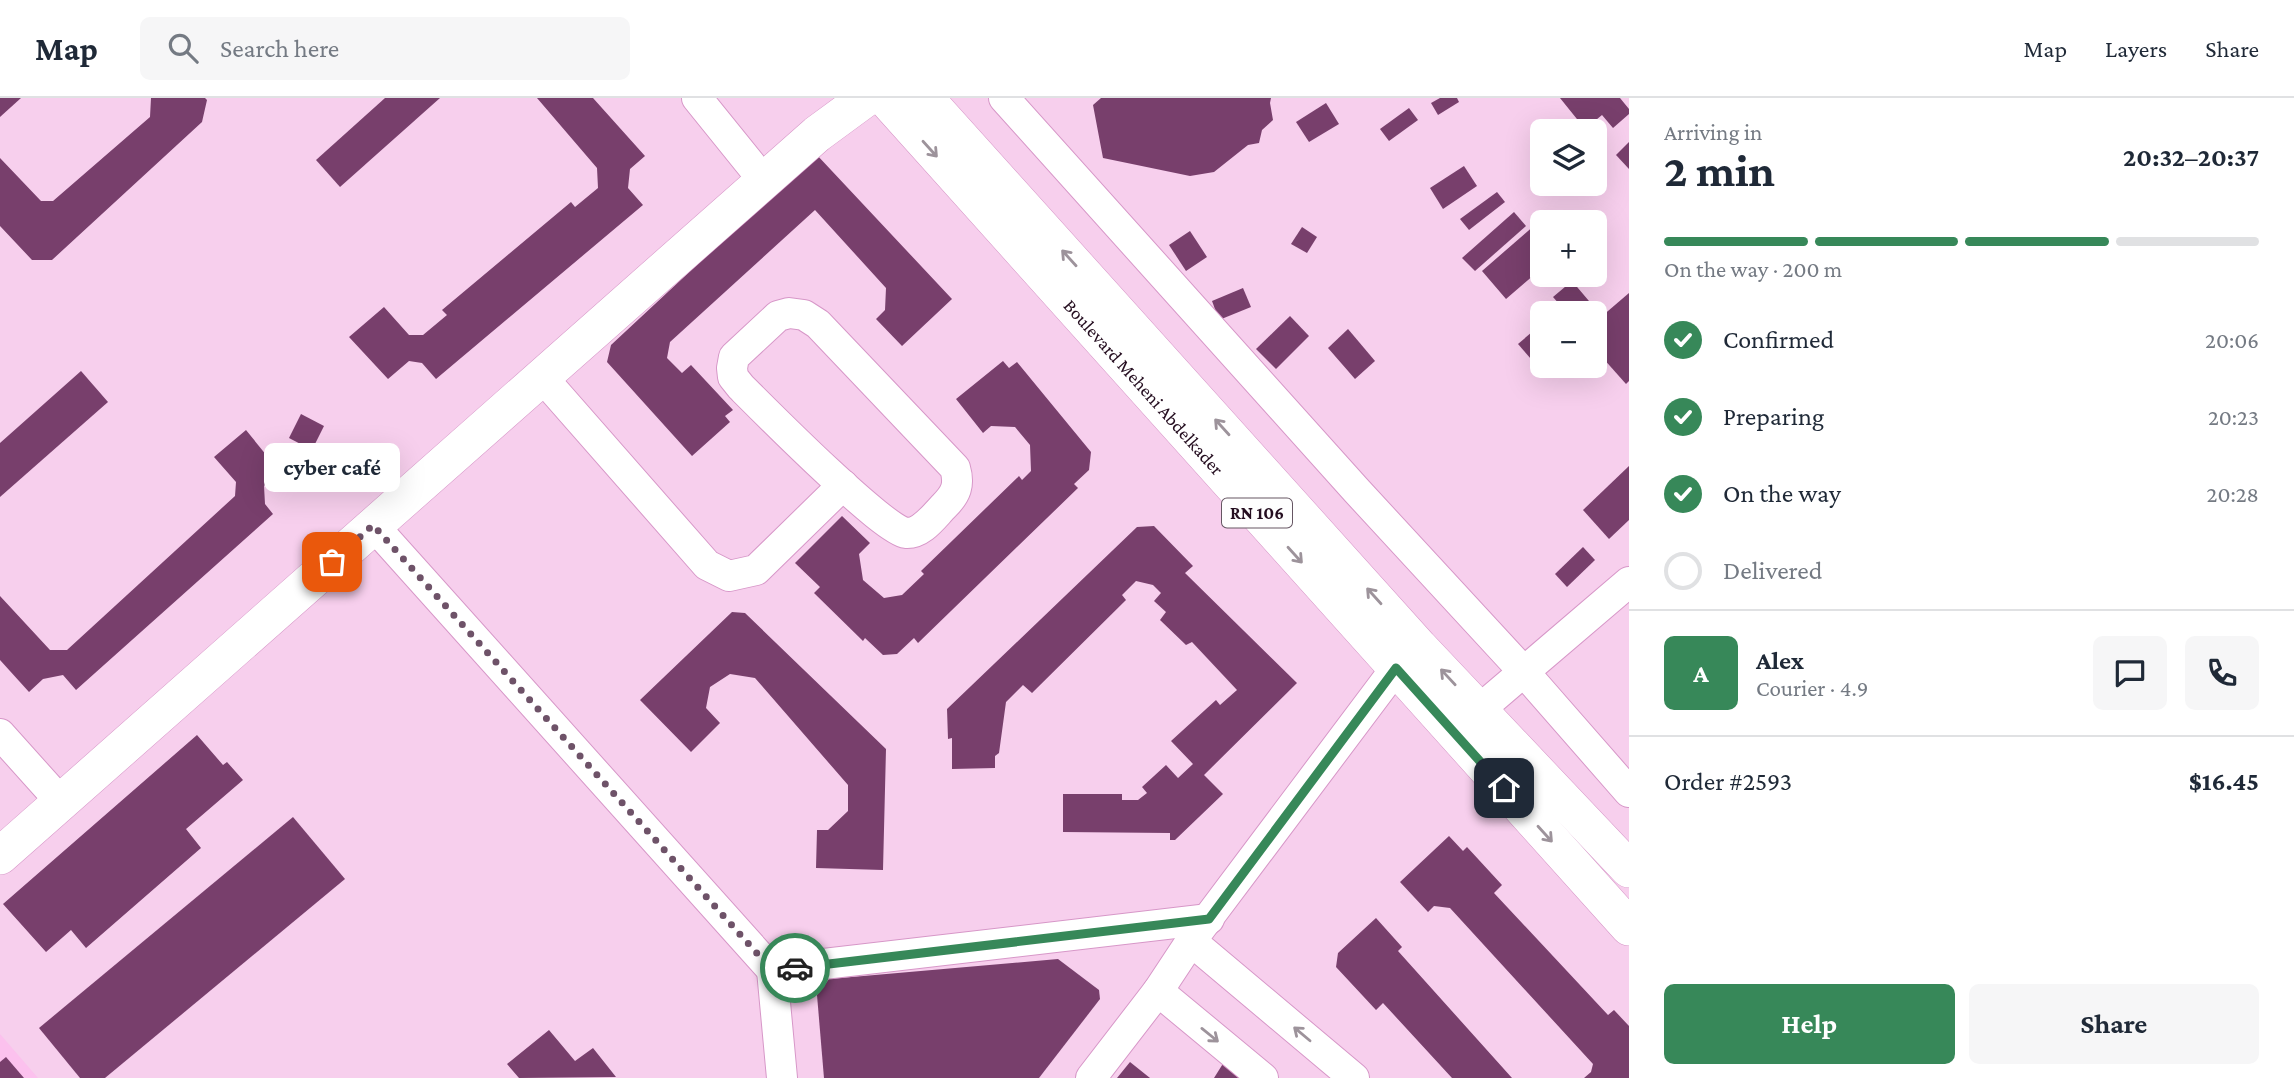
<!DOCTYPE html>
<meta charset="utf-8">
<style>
body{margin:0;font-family:"Crimson Pro",serif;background:#f6f6f7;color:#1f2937;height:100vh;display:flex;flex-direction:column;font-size:26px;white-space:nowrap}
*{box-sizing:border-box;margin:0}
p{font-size:23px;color:#747a83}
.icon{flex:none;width:38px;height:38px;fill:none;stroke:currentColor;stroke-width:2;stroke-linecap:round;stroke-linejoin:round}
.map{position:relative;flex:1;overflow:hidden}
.panel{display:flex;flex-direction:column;background:#fff;width:665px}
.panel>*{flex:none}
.fabs{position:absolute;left:1530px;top:21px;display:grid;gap:14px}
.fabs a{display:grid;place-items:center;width:77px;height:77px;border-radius:10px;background:#fff;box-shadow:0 7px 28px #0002;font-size:35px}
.pin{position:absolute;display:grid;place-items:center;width:60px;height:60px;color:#fff;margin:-30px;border-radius:14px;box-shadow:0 4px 10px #0006}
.courier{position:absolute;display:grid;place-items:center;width:70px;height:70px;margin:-35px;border:5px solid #378859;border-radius:50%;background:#fff;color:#222;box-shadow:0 2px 9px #0007}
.bubble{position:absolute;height:49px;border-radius:10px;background:#fff;box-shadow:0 7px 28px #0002;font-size:23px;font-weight:700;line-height:49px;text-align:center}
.head em{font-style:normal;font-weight:700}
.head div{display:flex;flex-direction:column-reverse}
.head{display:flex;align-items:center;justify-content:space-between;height:119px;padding:0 35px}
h1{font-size:46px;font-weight:700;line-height:52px}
.bar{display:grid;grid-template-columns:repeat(4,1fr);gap:10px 7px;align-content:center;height:84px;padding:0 35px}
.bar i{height:9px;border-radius:5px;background:#e0e1e3}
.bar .selected{background:#378859}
.bar p{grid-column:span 4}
.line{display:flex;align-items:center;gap:18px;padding:0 35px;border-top:2px solid #e0e1e3}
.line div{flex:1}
.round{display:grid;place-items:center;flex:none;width:74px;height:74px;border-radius:10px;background:#f6f6f7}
ol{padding:0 35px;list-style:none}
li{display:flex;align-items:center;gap:21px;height:77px}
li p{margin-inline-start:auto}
li .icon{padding:7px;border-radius:50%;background:#378859;color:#fff;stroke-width:4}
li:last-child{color:#747a83}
li i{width:38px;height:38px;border:4px solid #e0e1e3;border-radius:50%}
.cta{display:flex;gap:14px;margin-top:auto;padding:14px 35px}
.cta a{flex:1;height:80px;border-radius:10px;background:#378859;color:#fff;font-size:28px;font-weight:700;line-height:80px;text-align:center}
.cta a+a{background:#f6f6f7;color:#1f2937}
header{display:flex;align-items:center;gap:42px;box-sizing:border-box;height:98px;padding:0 35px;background:#fff;border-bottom:2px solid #e0e1e3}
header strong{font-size:33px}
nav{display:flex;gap:38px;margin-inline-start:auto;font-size:24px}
.search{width:490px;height:63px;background:#f6f6f7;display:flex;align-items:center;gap:18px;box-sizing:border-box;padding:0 24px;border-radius:10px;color:#747a83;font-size:26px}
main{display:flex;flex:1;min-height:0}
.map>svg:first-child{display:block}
.built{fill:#fcc1ee}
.building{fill:#783f6c}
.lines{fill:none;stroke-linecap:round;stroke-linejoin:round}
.minor-casing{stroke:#d797c8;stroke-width:32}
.major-casing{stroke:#d797c8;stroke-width:38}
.minor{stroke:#fff;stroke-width:30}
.major{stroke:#fff;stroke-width:37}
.oneway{stroke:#9d939b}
.done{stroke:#6e5268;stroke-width:7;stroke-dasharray:0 12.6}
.route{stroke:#378859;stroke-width:9}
.labels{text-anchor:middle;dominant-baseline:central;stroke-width:7;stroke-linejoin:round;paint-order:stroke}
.shield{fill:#fefefe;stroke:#665663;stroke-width:2}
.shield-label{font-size:18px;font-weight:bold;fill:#250e20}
.street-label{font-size:19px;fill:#250e20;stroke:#fefefe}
</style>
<header>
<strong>Map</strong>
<div class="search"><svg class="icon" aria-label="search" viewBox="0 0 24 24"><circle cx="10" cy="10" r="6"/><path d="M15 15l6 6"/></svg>Search here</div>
<nav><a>Map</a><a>Layers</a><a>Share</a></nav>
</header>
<main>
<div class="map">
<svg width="1629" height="980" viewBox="0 0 1629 980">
<rect width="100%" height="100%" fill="#f7cfed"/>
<path class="built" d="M0 936 38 980H0Z"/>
<g class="building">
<path d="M0 0H21L0 19Z"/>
<path d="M151 0H205L207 2 202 24 52 162H32L0 128V60L41 103H53L150 19Z"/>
<path d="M385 0H440L340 89 316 62Z"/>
<path d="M537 0H593L645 58 630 71 628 90 643 107 436 281 422 265 409 263 388 281 349 239 384 209 409 237H423L447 217 442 212 571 104 575 109 598 90 597 70Z"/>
<path d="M1101 0H1271L1270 5 1273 22 1262 32 1259 45 1248 47 1214 74 1190 78 1103 60 1093 7Z"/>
<path d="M1440 0H1457L1459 4 1438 17 1431 5Z"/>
<path d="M1560 0H1620L1629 11V16L1613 30 1602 17 1585 31Z"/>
<path d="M1326 5 1339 26 1309 44 1296 24Z"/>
<path d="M1409 10 1418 22 1389 43 1380 31Z"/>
<path d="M1629 44V71L1616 57Z"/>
<path d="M816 56 952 201 902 248 876 221 885 212 886 190 815 112 670 244 667 260 682 275 691 267 733 312 725 318 730 324 692 358 607 264 611 247Z"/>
<path d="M1464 68 1477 88 1443 111 1430 90Z"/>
<path d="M1497 94 1505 104 1469 132 1460 121Z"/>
<path d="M1552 112 1562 124H1542V170L1506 201 1482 173Z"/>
<path d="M1514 114 1526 128 1475 173 1462 160Z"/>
<path d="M1302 129 1317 139 1307 155 1291 146Z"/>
<path d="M1190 133 1207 159 1186 173 1169 147Z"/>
<path d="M1572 183 1600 216 1594 221V215H1567L1553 199Z"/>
<path d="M1243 190 1251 209 1219 222 1212 203Z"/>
<path d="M1629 195V283L1626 286 1594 250V225Z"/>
<path d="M1290 218 1309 238 1276 271 1256 251Z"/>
<path d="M1348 231 1375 263 1355 281 1328 250Z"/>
<path d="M1532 234 1542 245V265L1538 269 1518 246Z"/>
<path d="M1003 263 1009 270 1017 264 1091 354 1089 372 1074 386 1078 390 918 545 914 540 897 556 883 557 865 540 863 543 814 495 820 489 795 465 842 418 870 445 859 456 863 482 884 500 902 497 924 476 921 473 1019 378 1022 382 1031 373 1030 347 1015 329 991 328 983 335 956 301Z"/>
<path d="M81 273 108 304 0 399V345Z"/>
<path d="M301 316 324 328 312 352 289 340Z"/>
<path d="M246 332 280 374 264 388 265 406 273 416 76 592 63 577 43 581 29 594 0 562V498L50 552H67L235 398 236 384 214 359Z"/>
<path d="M1629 368V422L1609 441 1583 412Z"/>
<path d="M1154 428 1193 468 1185 475 1297 585 1204 677 1223 696 1175 742H1170V735L1063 734V696H1122V702H1138L1147 695 1142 689 1166 667 1178 680 1193 666 1171 643 1216 602 1220 607 1237 592 1192 544 1186 547 1160 522 1166 514 1154 503 1161 495 1153 487 1136 483 1122 497 1126 502 1032 595 1023 587 1006 604 999 655 995 658V670L952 671V640L948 641 947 611 1137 429Z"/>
<path d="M1583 449 1595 462 1567 489 1555 476Z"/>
<path d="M732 514 745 515 886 651 883 772 816 770 817 732H828L848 713V687L755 580 730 576 710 589 706 610 720 625 691 654 640 602Z"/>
<path d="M197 637 223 667 227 664 243 682 186 731 201 750 86 850 71 832 46 854 3 806Z"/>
<path d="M293 719 345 781 105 980H80L39 930Z"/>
<path d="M1449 738 1463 753 1467 749 1502 787 1494 795 1608 917 1614 912 1629 928V980H1584L1591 974 1593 966 1450 810 1434 808 1428 814 1400 784Z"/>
<path d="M1376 820 1402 849 1398 853 1512 980H1452L1383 905 1376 912 1336 869 1338 855Z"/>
<path d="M1058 861 1099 892 1100 901 1039 980H824L817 897 829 881Z"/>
<path d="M549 932 575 963 593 950 616 979 519 980 507 966Z"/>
<path d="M6 959 24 980H0V964Z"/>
<path d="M1130 964 1150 980H1117Z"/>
<path d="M1224 964 1247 980H1214Z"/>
</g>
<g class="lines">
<defs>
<g id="minor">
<path d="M697 0 764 83"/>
<path d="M1004 0 1357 393 1524 574 1629 694"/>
<path d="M789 215 804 217 818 226 955 370C960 387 956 396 944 408 934 418 922 436 906 435 883 432 765 313 741 289L733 279 732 270 734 259 778 218Z"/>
<path d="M542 279 707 467 729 478 756 472 843 387"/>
<path d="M373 427 772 872"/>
<path d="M1479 612 1629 484"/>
<path d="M0 636 61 704"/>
<path d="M1191 843 1354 980"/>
<path d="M1158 893 1263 980"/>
<path d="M782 980 772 872 1209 821"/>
<path d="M1091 980 1158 893 1191 843 1396 570 1411 556"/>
</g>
<g id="major">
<path id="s1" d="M885 0 1629 829"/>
<path d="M925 0 1419 549 1629 771"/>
<path d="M0 758 817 36 866 0"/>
</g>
</defs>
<use href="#minor" class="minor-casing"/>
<use href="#major" class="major-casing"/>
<use href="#minor" class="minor"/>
<use href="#major" class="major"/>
</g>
<defs><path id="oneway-shaft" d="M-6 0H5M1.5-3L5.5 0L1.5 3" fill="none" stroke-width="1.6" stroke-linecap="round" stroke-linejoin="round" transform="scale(1.75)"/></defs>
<g class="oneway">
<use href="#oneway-shaft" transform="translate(930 51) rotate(48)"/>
<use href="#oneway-shaft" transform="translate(1069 160) rotate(-132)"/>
<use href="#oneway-shaft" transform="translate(1222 329) rotate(-132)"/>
<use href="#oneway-shaft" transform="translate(1295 457) rotate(48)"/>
<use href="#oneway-shaft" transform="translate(1374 498) rotate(-132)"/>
<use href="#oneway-shaft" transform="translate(1448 579) rotate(-133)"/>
<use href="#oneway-shaft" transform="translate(1545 736) rotate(48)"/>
<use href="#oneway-shaft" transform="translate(1302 936) rotate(-140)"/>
<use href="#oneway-shaft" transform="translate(1210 937) rotate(39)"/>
</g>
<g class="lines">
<path class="done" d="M332 464 373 427 772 872 795 870"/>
<path class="route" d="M795 870 1209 821 1396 570 1504 690"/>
</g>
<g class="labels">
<rect class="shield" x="1222" y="400.5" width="70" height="29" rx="5"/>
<g class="shield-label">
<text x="1257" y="415">RN 106</text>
</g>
<g class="street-label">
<text stroke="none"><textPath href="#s1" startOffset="388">Boulevard Meheni Abdelkader</textPath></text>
</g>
</g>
</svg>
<div class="fabs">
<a><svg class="icon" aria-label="layers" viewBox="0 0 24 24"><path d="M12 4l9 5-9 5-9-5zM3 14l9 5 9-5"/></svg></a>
<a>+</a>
<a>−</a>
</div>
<div class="pin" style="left:332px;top:464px;background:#ea580c"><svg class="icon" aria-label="bag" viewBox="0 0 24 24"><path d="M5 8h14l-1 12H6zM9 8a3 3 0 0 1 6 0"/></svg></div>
<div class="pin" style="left:1504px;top:690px;background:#1f2937"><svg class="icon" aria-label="home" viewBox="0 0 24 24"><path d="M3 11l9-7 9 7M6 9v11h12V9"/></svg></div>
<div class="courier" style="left:795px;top:870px"><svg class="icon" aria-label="car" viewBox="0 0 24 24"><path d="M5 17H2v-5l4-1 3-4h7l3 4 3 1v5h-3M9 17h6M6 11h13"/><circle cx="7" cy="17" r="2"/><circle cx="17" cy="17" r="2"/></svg></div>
<div class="bubble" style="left:264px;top:345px;width:136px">cyber café</div>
</div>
<section class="panel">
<div class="head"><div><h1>2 min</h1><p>Arriving in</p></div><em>20:32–20:37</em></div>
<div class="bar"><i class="selected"></i><i class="selected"></i><i class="selected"></i><i></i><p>On the way · 200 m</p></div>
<ol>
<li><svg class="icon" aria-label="check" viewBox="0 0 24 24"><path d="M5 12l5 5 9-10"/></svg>Confirmed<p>20:06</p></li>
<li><svg class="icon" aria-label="check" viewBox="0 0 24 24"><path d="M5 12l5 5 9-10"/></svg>Preparing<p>20:23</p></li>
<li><svg class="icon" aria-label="check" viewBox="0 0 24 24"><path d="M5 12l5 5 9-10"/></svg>On the way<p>20:28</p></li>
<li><i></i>Delivered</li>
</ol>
<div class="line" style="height:126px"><b class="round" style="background:#378859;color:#fff">A</b><div><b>Alex</b><p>Courier · 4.9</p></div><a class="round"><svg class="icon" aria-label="chat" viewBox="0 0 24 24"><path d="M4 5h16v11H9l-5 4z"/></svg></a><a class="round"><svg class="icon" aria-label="phone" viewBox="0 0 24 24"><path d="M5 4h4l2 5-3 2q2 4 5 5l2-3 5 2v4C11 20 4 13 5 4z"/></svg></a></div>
<div class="line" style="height:91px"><div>Order #2593</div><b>$16.45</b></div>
<div class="cta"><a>Help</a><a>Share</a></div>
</section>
</main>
